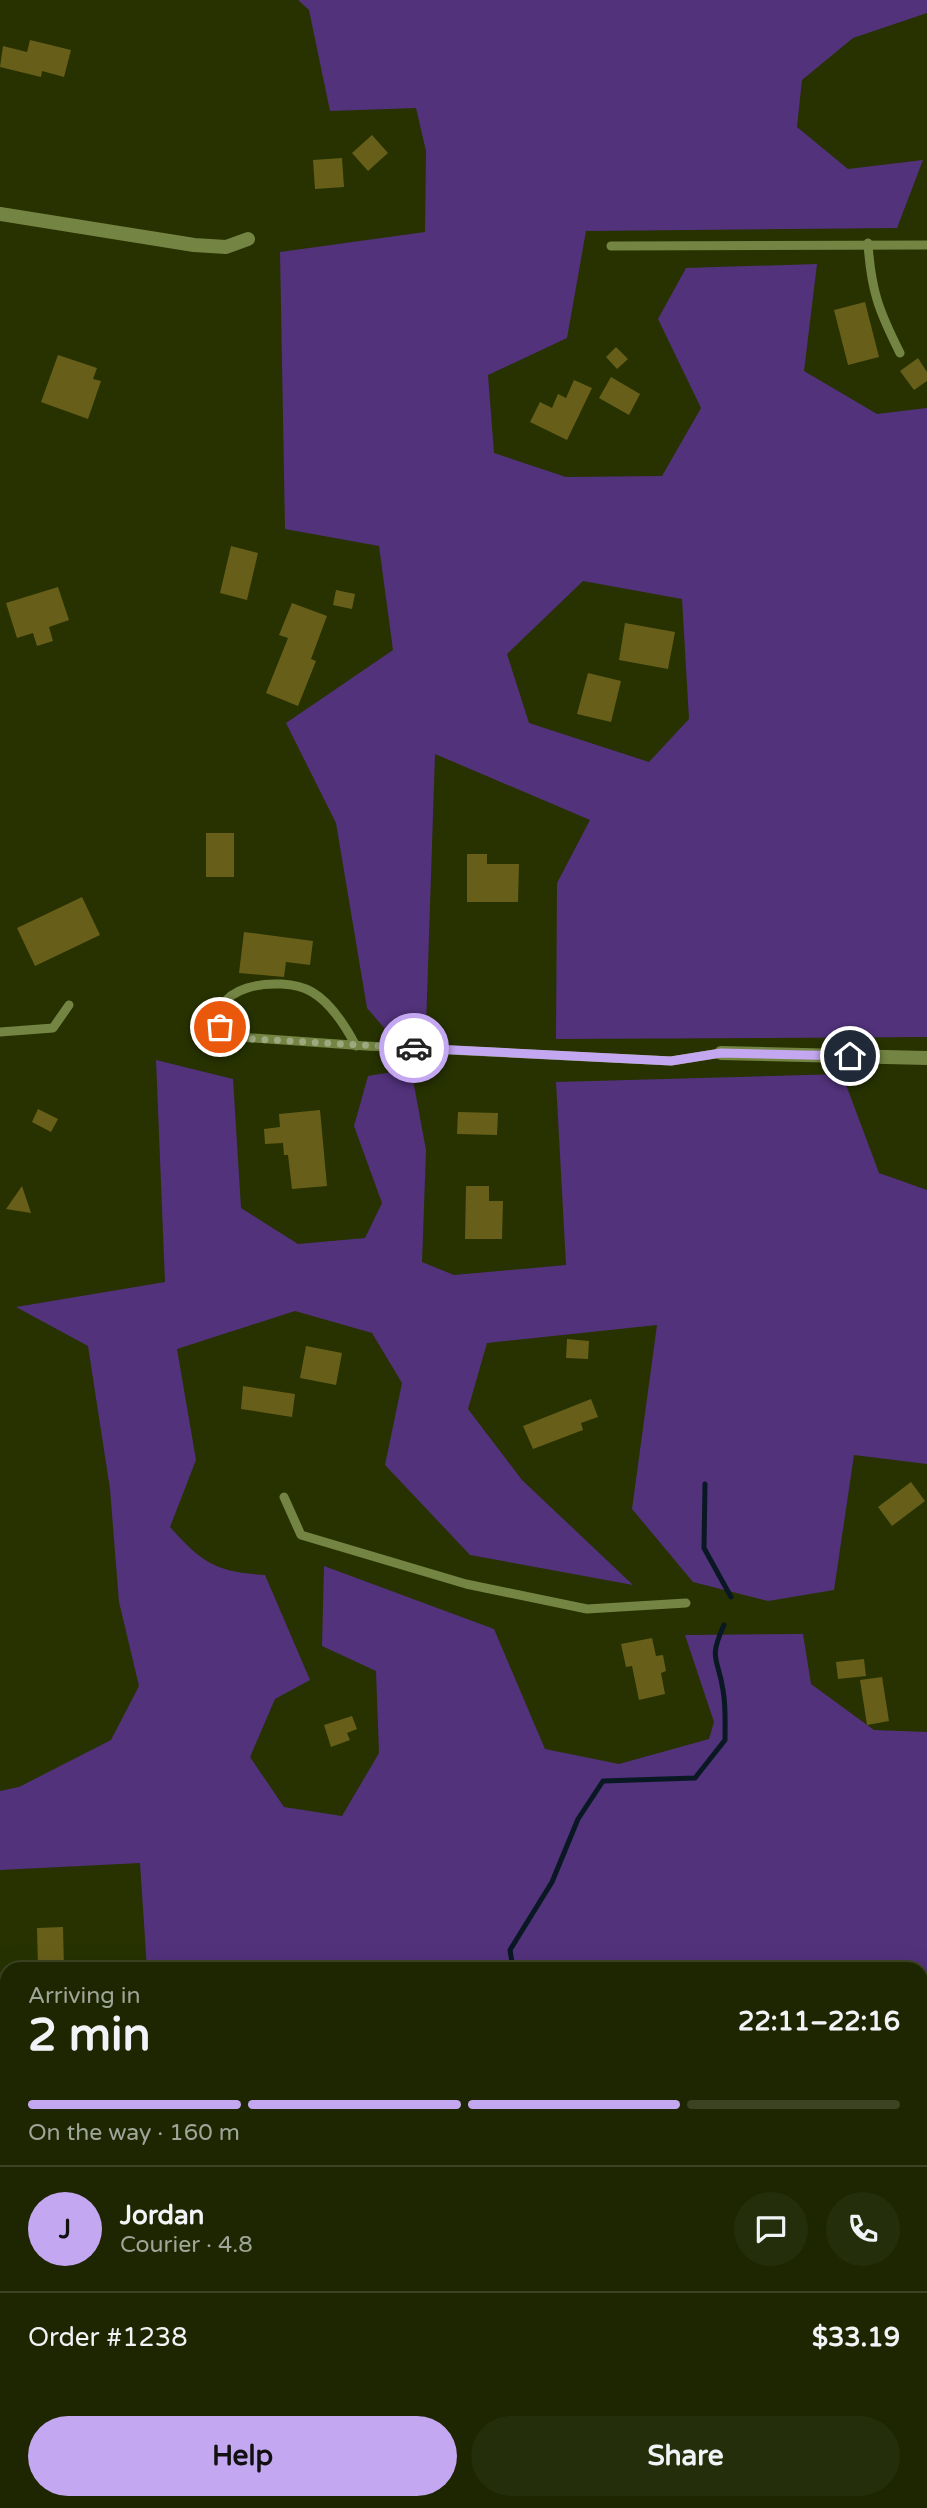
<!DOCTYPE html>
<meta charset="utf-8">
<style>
body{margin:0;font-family:"Varela Round",sans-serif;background:#252e0a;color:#f1f3f6;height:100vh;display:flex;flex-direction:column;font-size:26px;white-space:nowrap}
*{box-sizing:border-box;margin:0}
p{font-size:23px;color:#a0a599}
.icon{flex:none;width:38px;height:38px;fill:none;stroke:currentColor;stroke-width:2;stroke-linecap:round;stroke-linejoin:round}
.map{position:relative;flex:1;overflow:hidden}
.drawer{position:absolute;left:0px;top:1962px;width:928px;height:548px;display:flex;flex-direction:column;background:#1d2600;border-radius:21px 21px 0 0;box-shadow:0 7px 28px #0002,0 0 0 2px #3b4322}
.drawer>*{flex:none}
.pin{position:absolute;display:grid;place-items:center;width:60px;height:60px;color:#fff;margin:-30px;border:4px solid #fff;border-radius:50%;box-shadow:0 2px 7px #0007}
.courier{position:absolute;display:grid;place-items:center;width:70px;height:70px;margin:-35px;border:5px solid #c4a7f1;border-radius:50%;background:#fff;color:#222;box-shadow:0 2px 9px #0007}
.headline em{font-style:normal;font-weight:700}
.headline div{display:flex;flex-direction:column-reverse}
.headline{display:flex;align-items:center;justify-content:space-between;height:119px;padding:0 28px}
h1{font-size:46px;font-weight:700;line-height:52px}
.bar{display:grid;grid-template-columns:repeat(4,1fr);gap:10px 7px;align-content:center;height:84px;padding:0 28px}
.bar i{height:9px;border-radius:5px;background:#3b4322}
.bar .on{background:#c4a7f1}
.bar p{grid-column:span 4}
.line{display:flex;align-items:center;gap:18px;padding:0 28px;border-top:2px solid #3b4322}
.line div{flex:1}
.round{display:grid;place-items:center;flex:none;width:74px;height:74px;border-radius:37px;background:#252e0a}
.action{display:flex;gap:14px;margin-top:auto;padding:14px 28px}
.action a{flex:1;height:80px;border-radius:42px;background:#c4a7f1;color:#111;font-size:28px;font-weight:700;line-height:80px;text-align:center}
.action a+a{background:#252e0a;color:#f1f3f6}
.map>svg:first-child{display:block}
.green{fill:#52327b;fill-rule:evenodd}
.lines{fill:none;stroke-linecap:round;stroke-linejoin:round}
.stream{stroke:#091823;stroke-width:5}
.building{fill:#675f19}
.lane{stroke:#738443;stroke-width:9}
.street{stroke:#738443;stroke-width:14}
.done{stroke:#9da881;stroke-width:7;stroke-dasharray:0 12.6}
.route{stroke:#c4a7f1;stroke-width:9}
</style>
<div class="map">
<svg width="927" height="2508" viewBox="0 0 927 2508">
<rect width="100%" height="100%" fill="#273200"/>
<g class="green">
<path d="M298 0H927V13L853 38 802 80 797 127 848 169 923 160 897 228 586 231 567 338 488 375 494 453 566 477 662 476 701 408 658 319 686 268 817 264 804 371 877 414 927 408V1037L556 1039 557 883 590 820 435 754 426 1027 385 1029 367 1008 336 823 286 723 393 650 379 546 285 529 280 252 425 232 426 151 416 108 330 111 309 10ZM583 581 682 599 689 719 649 762 529 723 507 654Z"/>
<path d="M156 1060 233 1079 241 1208 298 1244 365 1238 382 1203 354 1126 368 1076 411 1069 426 1150 422 1262 454 1275 566 1265 556 1082 842 1074 879 1173 927 1190V1464L854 1455 834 1590 768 1601 693 1582 632 1509 657 1325 487 1343 468 1409 522 1480 633 1585 470 1555 385 1465 402 1383 372 1333 295 1311 177 1349 196 1460 170 1527C202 1563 216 1572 265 1575L310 1680 275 1699 250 1757 284 1807 342 1816 379 1753 376 1671 322 1646 324 1566 494 1629 545 1749 619 1764 709 1739 714 1722 685 1635 803 1634 811 1684 874 1730 927 1732V2498H920V1969H147L140 1863 0 1870V1791L19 1787 111 1740 139 1686 119 1602 110 1489 88 1346 16 1307 165 1282Z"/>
<path d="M7 2180V2502H579V2508H0V2184Z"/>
<path d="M927 2502V2508H796L794 2503Z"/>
</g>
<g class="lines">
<g class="stream">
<path d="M705 1484 704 1548 731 1597"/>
<path d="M513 1969 510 1950 552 1882 578 1819 603 1781 695 1778 725 1740C725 1724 726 1706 723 1690 718 1657 708 1660 724 1625"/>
<path d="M369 2502 370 2508"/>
<path d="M541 2508V2502"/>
</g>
</g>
<g class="building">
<path d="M30 40 71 50 64 77 42 71 41 77 0 67 3 46 27 52Z"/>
<path d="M372 135 388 153 368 171 352 153Z"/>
<path d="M342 158 344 187 315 189 313 160Z"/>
<path d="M865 302 879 357 848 365 834 310Z"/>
<path d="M616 347 628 359 617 369 606 357Z"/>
<path d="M58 355 97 368 93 379 101 381 88 419 41 402Z"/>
<path d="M918 358 927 372V381L914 390 900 371Z"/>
<path d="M611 377 640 394 629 415 599 398Z"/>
<path d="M574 380 592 388 567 440 530 422 540 402 552 408 558 394 566 398Z"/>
<path d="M231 546 258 553 247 600 220 593Z"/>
<path d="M58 587 69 620 49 627 53 641 37 646 33 633 17 638 6 603Z"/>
<path d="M336 590 355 594 352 609 333 605Z"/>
<path d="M292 603 327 616 311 659 316 661 298 706 266 693 288 638 279 635Z"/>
<path d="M625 623 675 632 668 669 619 660Z"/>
<path d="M588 673 621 681 611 722 577 714Z"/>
<rect x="206" y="833" width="28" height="44"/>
<path d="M467 854H487V864H519L518 902H467Z"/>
<path d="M82 897 100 935 35 966 17 928Z"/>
<path d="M244 932 313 941 310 965 286 962 284 977 239 973Z"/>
<path d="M38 1109 58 1119 51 1132 32 1122Z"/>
<path d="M320 1110 327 1186 292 1189 288 1155H284L283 1143 265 1144 264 1129 280 1127 279 1114Z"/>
<path d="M458 1112 498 1113 497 1135 457 1134Z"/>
<path d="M22 1186 31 1213 6 1209Z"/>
<path d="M466 1186H489V1201H503L502 1239H465Z"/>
<path d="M567 1339 589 1341 588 1359 566 1358Z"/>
<path d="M306 1346 342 1353 336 1385 300 1378Z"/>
<path d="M243 1386 295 1394 292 1417 241 1409Z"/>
<path d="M591 1399 598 1417 581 1423 583 1430 533 1449 523 1426Z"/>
<path d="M911 1482 925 1501 892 1526 878 1507Z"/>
<path d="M652 1638 656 1656 663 1655 666 1671 661 1673 665 1694 639 1700 632 1666 626 1667 621 1644Z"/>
<path d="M864 1659 866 1676 838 1679 836 1662Z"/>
<path d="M882 1677 889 1721 867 1725 860 1680Z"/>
<path d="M352 1716 357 1729 347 1733 350 1740 331 1747 324 1725Z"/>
<path d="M63 1927 64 1969H38L37 1928Z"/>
</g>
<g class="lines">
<g class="lane">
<path d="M868 243C871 291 879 311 900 353"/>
<path d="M611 246 927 245"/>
<path d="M0 1032 53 1028 69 1005"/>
<path d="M356 1046C346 1027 331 1003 312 992 281 974 198 985 225 1036L366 1046 671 1061 721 1053"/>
<path d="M284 1497 301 1535 466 1584 587 1609 686 1603"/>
</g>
<g class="street">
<path d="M0 214 194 245 226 247 248 239"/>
<path d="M721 1053 927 1058"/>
</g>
</g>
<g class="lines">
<path class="done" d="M220 1027 225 1036 235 1038 414 1048"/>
<path class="route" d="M414 1048 671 1061 721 1053 850 1056"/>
</g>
</svg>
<div class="pin" style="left:220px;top:1027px;background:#ea580c"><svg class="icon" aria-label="bag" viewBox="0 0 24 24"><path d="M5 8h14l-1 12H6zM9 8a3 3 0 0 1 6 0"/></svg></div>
<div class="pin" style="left:850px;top:1056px;background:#1f2937"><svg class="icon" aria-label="home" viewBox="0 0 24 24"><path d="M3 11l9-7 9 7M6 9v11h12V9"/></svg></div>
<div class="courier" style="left:414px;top:1048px"><svg class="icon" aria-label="car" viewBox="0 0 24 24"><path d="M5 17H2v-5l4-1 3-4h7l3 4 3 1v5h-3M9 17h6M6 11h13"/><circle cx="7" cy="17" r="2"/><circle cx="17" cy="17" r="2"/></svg></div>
<section class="drawer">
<div class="headline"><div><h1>2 min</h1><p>Arriving in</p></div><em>22:11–22:16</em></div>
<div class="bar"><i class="on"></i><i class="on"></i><i class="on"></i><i></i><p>On the way · 160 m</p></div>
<div class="line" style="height:126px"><b class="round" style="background:#c4a7f1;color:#111">J</b><div><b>Jordan</b><p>Courier · 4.8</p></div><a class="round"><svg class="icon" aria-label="chat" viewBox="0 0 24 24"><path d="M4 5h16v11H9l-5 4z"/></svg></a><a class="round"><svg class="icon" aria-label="phone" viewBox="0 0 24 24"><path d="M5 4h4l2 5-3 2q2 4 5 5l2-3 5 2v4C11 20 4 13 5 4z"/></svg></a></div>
<div class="line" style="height:91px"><div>Order #1238</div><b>$33.19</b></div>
<div class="action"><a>Help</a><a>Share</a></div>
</section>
</div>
